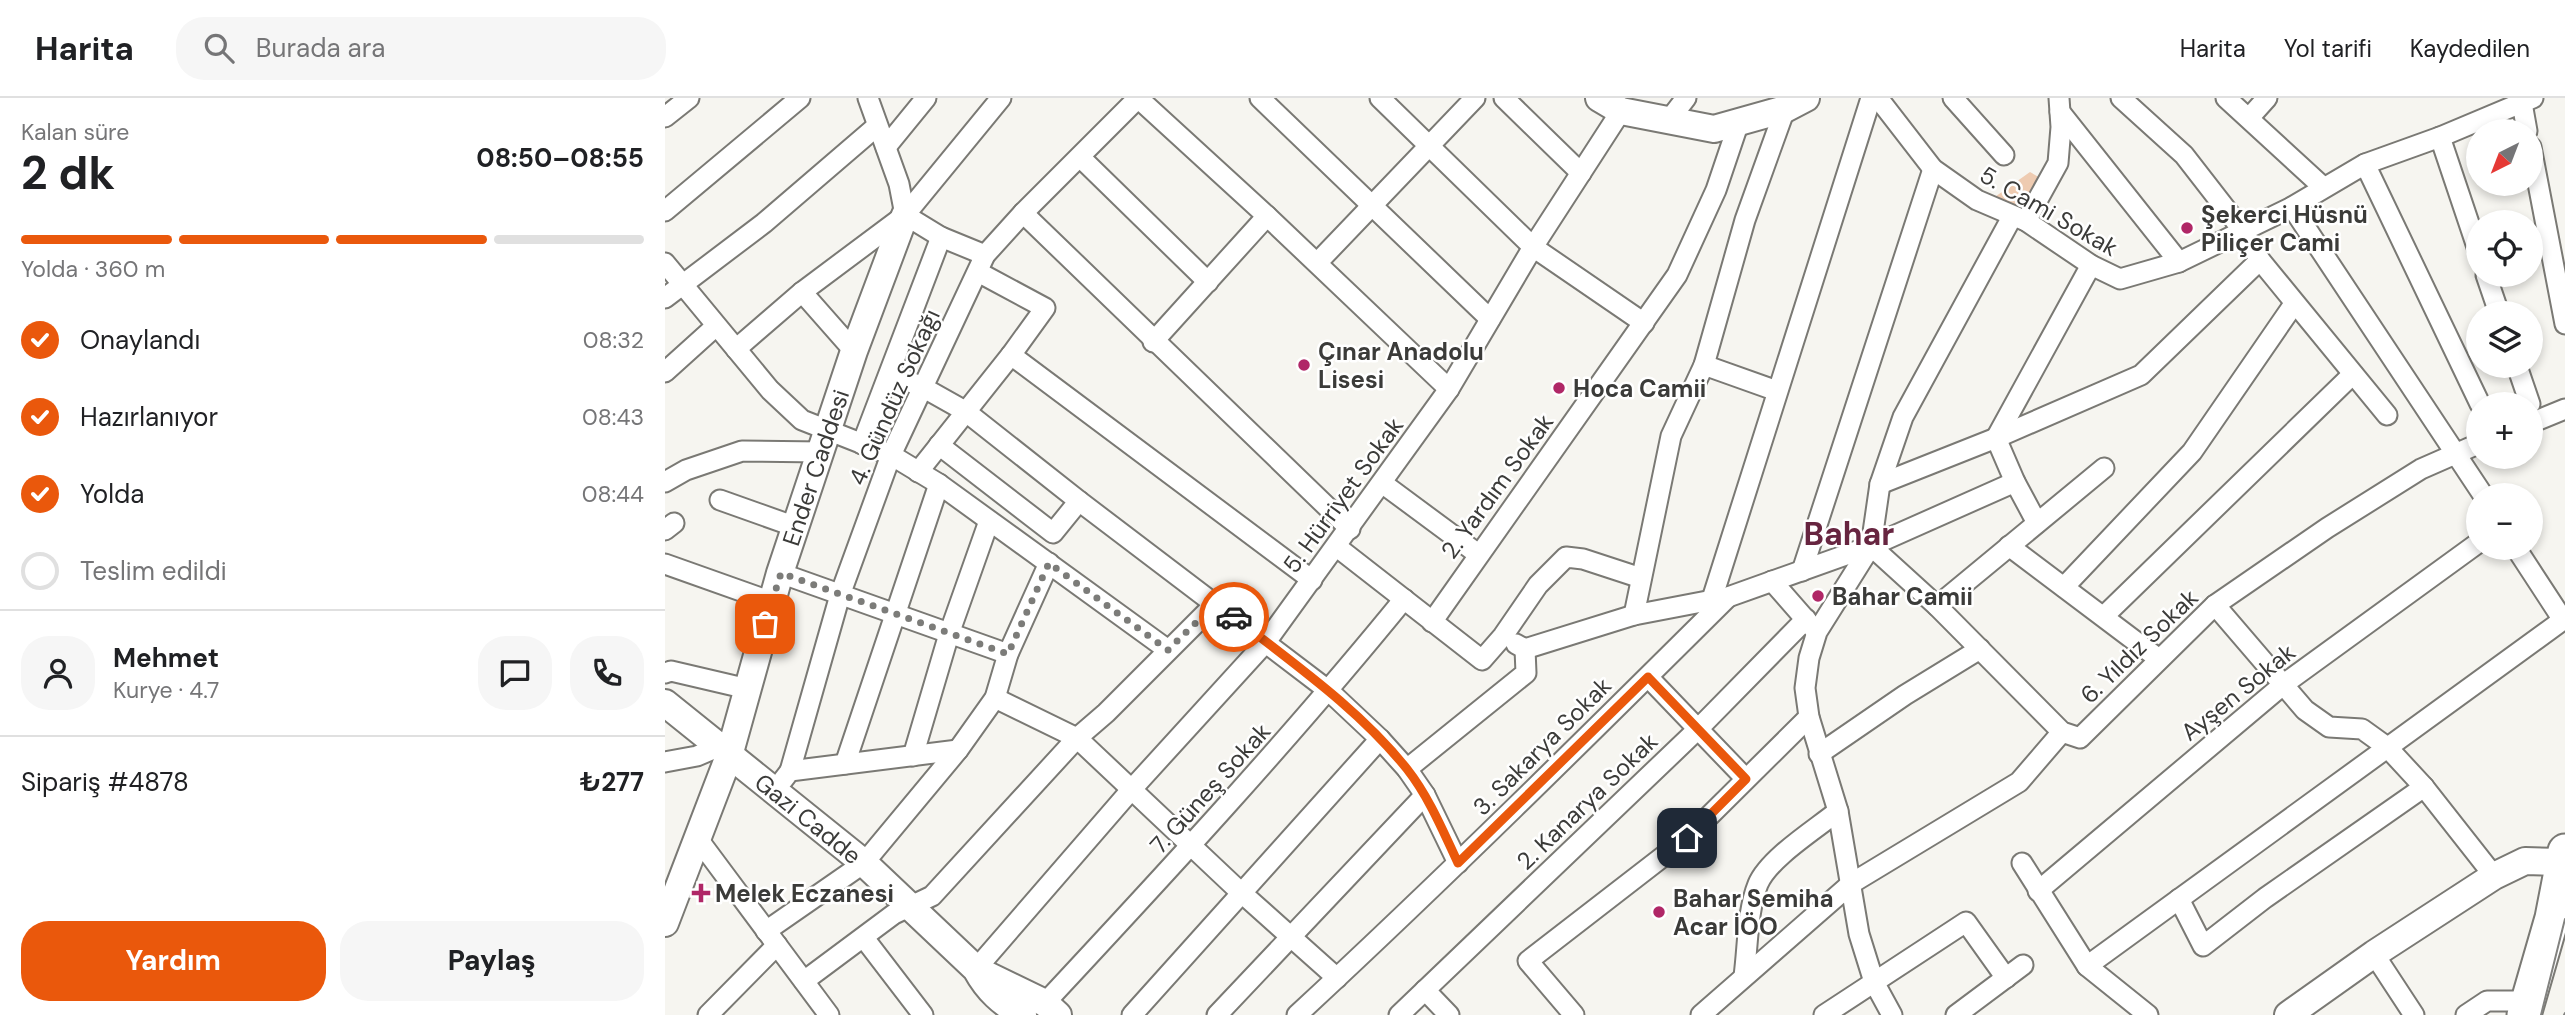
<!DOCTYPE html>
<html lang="tr">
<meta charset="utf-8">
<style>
body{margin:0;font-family:"DM Sans",sans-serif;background:#f6f6f6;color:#202124;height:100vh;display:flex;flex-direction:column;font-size:26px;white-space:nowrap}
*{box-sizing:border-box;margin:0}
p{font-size:23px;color:#757577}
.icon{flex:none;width:38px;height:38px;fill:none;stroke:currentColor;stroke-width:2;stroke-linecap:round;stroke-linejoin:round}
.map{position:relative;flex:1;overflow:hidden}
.sheet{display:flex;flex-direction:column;background:#fff;width:665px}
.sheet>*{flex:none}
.needle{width:46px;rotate:222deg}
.fabs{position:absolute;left:1801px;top:21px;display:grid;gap:14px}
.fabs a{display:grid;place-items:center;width:77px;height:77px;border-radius:50%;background:#fff;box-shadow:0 4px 10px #0003;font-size:35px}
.pin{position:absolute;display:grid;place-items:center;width:60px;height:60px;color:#fff;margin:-30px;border-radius:14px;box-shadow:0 4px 10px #0006}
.courier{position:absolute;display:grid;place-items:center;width:70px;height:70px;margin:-35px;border:5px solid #ea580c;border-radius:50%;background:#fff;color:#222;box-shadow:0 2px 9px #0007}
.headline em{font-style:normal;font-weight:700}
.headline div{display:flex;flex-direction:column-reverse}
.headline{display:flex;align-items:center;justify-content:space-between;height:119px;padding:0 21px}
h1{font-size:46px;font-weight:700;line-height:52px}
.bar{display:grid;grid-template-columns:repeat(4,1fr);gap:10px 7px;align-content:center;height:84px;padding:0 21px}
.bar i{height:9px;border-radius:5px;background:#e0e0e0}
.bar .on{background:#ea580c}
.bar p{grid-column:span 4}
.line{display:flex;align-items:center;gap:18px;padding:0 21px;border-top:2px solid #e0e0e0}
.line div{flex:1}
.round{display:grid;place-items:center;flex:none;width:74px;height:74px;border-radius:28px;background:#f6f6f6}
ol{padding:0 21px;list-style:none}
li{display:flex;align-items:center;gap:21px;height:77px}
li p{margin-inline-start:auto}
li .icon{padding:7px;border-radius:50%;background:#ea580c;color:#fff;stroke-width:4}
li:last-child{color:#757577}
li i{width:38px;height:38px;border:4px solid #e0e0e0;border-radius:50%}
.button{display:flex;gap:14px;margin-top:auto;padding:14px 21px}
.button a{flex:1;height:80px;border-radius:28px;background:#ea580c;color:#fff;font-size:28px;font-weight:700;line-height:80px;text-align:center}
.button a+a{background:#f6f6f6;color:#202124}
header{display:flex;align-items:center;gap:42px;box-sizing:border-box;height:98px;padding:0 35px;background:#fff;border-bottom:2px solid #e0e0e0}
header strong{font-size:33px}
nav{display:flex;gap:38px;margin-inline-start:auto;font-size:24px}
.search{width:490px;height:63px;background:#f6f6f6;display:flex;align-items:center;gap:18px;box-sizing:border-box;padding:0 24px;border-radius:28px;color:#757577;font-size:26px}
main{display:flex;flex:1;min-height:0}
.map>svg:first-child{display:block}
.green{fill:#eecbb1}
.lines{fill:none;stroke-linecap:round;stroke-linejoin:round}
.street-casing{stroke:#7a7974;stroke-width:23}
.secondary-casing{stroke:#7a7974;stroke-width:30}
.highway-casing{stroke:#7a7974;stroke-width:37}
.street{stroke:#fff;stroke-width:19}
.secondary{stroke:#fff;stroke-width:26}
.highway{stroke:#fff;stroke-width:33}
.tram{stroke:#82827f;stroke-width:2}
.done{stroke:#7c7c79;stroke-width:7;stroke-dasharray:0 12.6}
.route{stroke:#ea580c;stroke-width:9}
.poi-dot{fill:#b02767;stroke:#fff;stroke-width:2.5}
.labels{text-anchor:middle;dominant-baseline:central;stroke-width:5;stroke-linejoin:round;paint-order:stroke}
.street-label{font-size:24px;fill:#3b3b39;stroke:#fff}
.poi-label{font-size:24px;font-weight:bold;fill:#3b3b39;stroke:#fff;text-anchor:start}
.district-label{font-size:32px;font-weight:bold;fill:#672540;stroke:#fff}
</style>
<header>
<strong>Harita</strong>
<div class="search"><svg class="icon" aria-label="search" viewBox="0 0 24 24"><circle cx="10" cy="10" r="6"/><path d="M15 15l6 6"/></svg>Burada ara</div>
<nav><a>Harita</a><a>Yol tarifi</a><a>Kaydedilen</a></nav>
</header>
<main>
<section class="sheet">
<div class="headline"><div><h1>2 dk</h1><p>Kalan süre</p></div><em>08:50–08:55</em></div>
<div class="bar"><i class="on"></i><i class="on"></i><i class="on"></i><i></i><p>Yolda · 360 m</p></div>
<ol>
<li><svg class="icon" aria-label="check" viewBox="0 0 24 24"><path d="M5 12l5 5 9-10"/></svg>Onaylandı<p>08:32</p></li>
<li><svg class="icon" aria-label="check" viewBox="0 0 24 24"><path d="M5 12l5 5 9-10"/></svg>Hazırlanıyor<p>08:43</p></li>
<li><svg class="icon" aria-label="check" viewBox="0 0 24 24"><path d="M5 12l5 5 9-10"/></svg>Yolda<p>08:44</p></li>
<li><i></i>Teslim edildi</li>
</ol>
<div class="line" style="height:126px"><a class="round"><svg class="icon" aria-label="person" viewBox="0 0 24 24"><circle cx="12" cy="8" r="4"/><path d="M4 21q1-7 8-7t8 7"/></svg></a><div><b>Mehmet</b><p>Kurye · 4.7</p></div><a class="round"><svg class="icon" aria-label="chat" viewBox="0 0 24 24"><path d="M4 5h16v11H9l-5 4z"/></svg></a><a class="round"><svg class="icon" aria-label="phone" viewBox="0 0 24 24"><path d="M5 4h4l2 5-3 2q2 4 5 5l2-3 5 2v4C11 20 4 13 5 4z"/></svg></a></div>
<div class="line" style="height:91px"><div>Sipariş #4878</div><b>₺277</b></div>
<div class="button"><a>Yardım</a><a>Paylaş</a></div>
</section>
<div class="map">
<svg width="1900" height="917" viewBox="0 0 1900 917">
<rect width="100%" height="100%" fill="#f6f5f0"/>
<path class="green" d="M1365 74 1377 81 1358 113 1327 101Z"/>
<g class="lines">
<defs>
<g id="street">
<path d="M203 0 234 86 240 117"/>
<path d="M473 0 602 118 784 291"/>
<path d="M595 0 825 221"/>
<path d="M715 0 868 149 979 225"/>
<path d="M839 0 916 75"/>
<path d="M1213 0 1268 71 1312 102 1361 123 1426 167 1455 181 1514 164 1627 109 1700 66 1775 39 1868 0"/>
<path d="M1288 0 1339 57"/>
<path d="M1456 0 1519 57 1578 133 1595 162 1722 317"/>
<path d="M1561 0 1658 89"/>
<path d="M1857 5 1862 33"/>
<path d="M1395 14 1514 164"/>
<path d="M0 19 24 0"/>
<path d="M1584 20 1602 0"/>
<path d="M1004 22 1021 0"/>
<path d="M1775 39 1813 152"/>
<path d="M221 49 261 0"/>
<path d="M1866 49 1900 226"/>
<path d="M415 59 543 184"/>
<path d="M1700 66 1815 306"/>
<path d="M1627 109 1818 397"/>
<path d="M0 113 135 0"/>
<path d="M358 115 685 431"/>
<path d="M240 117 276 139 320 157"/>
<path d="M1361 123 1393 65 1396 29 1394 0"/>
<path d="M0 165 105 292 137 322 226 357 274 386 503 552"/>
<path d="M652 165 810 0"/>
<path d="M1821 177 1834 215"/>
<path d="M137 194 189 253"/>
<path d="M0 200 99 125 212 28"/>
<path d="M488 244 602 118"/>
<path d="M71 251 137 194 240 117 336 0"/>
<path d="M346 257 647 482"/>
<path d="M1039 267 1112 293"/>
<path d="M1852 268 1865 306"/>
<path d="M0 274 51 228"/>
<path d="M225 275 259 290 300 313 414 403 664 593 715 641 742 671 760 697 793 765"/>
<path d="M1866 325 1900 311"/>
<path d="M197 346 276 139"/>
<path d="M274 347 388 435 414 403"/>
<path d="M253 374 346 257 380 210 313 174"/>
<path d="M0 384 21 372 77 353 157 354"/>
<path d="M717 385 813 456"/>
<path d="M1215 386 1331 340 1476 277 1595 162"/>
<path d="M55 402 131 429"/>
<path d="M1372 425 1350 384 1331 340 1426 167"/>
<path d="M0 432 9 425"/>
<path d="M1206 448 1272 508 1397 634 1415 640 1550 507 1662 430 1756 371 1813 346"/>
<path d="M1344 448 1494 561"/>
<path d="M672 449 817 562 838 538 873 487 901 459 918 461 976 480"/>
<path d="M0 466 107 504"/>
<path d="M1137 473 1268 71"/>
<path d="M115 475 343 556"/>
<path d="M1107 483 1149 531"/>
<path d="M1399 489 1527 354 1629 206"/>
<path d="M1047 501 1206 0"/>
<path d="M1550 507 1640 612 1664 629 1697 631 1722 649 1759 689 1829 778"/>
<path d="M1272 508 1439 370"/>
<path d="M969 517 1006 338 1039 267 1080 122 1120 11"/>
<path d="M1439 518 1688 276"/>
<path d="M767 524 1012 177 1051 92 1074 24"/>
<path d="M860 551 969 517 1063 499 1206 448 1350 384"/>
<path d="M0 575 6 573 83 591"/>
<path d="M983 579 1081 681"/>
<path d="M330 600 412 640 570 789 672 880"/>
<path d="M1154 656 1240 597 1315 551"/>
<path d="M248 658 284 536 324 423"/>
<path d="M0 664 32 658 53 649"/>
<path d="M180 666 274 386"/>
<path d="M742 671 861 575 860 551 851 546"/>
<path d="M125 673 175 497 226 357 320 157 358 115 473 0"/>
<path d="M118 682 125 673 293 652"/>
<path d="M33 741 164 917"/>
<path d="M1357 765 1422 868 1483 917"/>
<path d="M1373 793 1619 586 1813 445"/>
<path d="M1514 801 1538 848 1600 800 1759 689"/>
<path d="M101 833 199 765 293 652 330 600 343 556 384 465"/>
<path d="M199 840 258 917"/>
<path d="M1709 856 1749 917"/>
<path d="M1422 868 1898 522 1851 450"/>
<path d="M311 871 466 692 601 544 784 291 868 149 956 13"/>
<path d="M1079 878C1083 849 1082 813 1093 786 1104 760 1151 731 1173 713"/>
<path d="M139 883 229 816 267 798 412 640 441 615 551 505"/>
<path d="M760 892 784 917"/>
<path d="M380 905C503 773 625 641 739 501"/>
<path d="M43 917 112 847"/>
<path d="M467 917 715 641"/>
<path d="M552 917 760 697"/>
<path d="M632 917C779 781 921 640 1063 499"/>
<path d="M734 917 1033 631 1141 521"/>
<path d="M909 917 863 863 1022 740 1144 619"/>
<path d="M1036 917 1187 785 1354 684 1397 634"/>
<path d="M1159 917 1301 824 1341 880"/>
<path d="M1227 917 1209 884 1194 836 1173 713 1144 619 1140 590 1144 560 1152 534 1206 448 1215 386 1238 319 1347 119"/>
<path d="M1291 917 1358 867"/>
<path d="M1801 917 1822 903H1863"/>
</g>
<g id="secondary">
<path d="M934 0 956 13 1049 31 1120 11 1141 0"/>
<path id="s1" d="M0 605 199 765 311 871C323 893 337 905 358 917"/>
<path id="s2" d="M0 825 64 658 115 475 189 253 240 117"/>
<path d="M316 874 380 905 393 917"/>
<path d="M1623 917 1709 856 1829 778 1860 763 1897 764"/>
</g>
<path id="highway" d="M1859 917 1887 820 1900 753"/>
</defs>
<use href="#street" class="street-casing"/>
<use href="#secondary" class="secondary-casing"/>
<use href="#highway" class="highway-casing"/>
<use href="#street" class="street"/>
<use href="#secondary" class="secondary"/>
<use href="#highway" class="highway"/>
<g class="tram">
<path d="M1876 917 1900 821"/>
<path d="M1899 917 1900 915"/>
</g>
</g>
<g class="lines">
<path class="done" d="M100 526 116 475 343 556 384 465 503 552 551 505 569 519"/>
<path class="route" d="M569 519C629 566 694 611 742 671 764 699 778 733 793 765L983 579 1081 681 1022 740"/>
</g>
<g class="poi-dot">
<circle cx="1522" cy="130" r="7"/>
<circle cx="639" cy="267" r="7"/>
<circle cx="894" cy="290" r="7"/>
<circle cx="1153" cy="498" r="7"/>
<path d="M32.5 784.5h7v7h7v7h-7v7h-7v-7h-7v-7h7z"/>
<circle cx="994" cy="814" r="7"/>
</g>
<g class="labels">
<g class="street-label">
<text transform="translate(1384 113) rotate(30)">5. Cami Sokak</text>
<text transform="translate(229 299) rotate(-66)">4. Gündüz Sokağı</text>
<text stroke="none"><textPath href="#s2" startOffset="480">Ender Caddesi</textPath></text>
<text transform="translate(832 388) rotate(-54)">2. Yardım Sokak</text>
<text transform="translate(678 397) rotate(-54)">5. Hürriyet Sokak</text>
<text transform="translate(1474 548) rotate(-44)">6. Yıldız Sokak</text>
<text transform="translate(1573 594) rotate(-39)">Ayşen Sokak</text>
<text transform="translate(877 648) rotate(-45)">3. Sakarya Sokak</text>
<text transform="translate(545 690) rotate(-48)">7. Güneş Sokak</text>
<text transform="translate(922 703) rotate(-44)">2. Kanarya Sokak</text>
<text stroke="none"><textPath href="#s1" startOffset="184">Gazi Cadde</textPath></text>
</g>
<g class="poi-label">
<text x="1536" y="116">Şekerci Hüsnü<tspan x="1536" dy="28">Piliçer Cami</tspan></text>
<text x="653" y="253">Çınar Anadolu<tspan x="653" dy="28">Lisesi</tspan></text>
<text x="908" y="290">Hoca Camii</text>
<text x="1167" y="498">Bahar Camii</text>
<text x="50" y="795">Melek Eczanesi</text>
<text x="1008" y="800">Bahar Semiha<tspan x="1008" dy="28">Acar İÖO</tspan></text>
</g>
<g class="district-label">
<text x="1184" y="436">Bahar</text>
</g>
</g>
</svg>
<div class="fabs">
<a><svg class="needle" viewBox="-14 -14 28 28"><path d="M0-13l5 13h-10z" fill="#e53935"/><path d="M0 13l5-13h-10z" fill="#757577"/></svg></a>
<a><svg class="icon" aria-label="locate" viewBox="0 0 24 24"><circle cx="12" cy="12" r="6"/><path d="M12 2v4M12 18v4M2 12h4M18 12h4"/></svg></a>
<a><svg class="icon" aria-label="layers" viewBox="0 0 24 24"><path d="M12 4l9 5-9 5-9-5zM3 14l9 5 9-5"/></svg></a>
<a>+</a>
<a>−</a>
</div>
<div class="pin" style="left:100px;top:526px;background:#ea580c"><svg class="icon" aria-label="bag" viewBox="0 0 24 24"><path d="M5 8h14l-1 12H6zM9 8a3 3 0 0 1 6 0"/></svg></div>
<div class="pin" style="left:1022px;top:740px;background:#1f2937"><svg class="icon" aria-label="home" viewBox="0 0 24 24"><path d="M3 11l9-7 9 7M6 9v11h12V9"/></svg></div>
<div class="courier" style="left:569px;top:519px"><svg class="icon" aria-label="car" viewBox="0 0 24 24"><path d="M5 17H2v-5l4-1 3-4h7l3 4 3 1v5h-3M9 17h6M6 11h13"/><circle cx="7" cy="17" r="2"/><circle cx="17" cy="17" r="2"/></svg></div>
</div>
</main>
